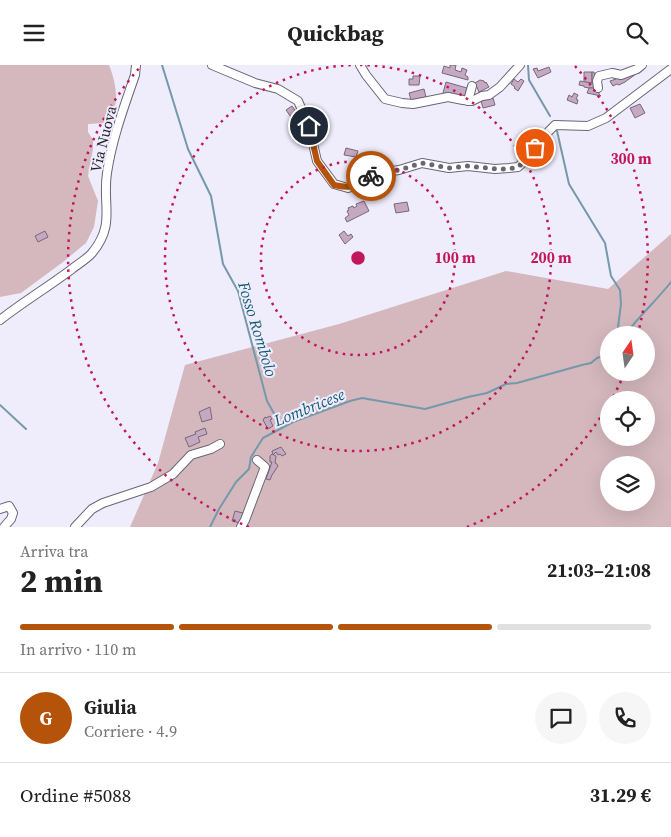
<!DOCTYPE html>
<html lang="it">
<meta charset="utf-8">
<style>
body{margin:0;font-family:"Source Serif 4",serif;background:#f6f6f6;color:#222;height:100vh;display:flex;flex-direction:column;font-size:19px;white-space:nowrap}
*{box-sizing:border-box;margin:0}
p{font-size:16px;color:#767676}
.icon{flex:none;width:28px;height:28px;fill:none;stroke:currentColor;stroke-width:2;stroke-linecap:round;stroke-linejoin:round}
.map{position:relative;height:462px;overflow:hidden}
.drawer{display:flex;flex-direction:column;background:#fff;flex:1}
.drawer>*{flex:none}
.needle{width:32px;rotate:13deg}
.buttons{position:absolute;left:600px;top:261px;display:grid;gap:10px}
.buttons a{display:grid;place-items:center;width:55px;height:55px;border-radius:50%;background:#fff;box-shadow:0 5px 20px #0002;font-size:25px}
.pin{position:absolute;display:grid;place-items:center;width:42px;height:42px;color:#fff;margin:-21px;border:2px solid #fff;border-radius:50%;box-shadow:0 1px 5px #0007}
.courier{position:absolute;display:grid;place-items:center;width:50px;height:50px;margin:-25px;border:4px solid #b45309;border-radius:50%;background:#fff;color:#222;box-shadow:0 1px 6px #0007}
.overview em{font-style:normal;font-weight:700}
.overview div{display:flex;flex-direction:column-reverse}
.overview{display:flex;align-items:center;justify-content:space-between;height:85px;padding:0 20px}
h1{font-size:32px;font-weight:700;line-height:38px}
.bar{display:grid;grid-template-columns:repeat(4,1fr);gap:8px 5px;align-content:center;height:60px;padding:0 20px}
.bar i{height:6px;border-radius:4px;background:#e0e0e0}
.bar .selected{background:#b45309}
.bar p{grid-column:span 4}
.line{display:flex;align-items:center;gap:12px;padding:0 20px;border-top:1px solid #e0e0e0}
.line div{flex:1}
.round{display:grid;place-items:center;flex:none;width:52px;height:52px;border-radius:26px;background:#f6f6f6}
header{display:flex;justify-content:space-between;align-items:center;height:65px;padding:0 20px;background:#fff;font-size:22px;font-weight:700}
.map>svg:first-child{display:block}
.green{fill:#d4b8be;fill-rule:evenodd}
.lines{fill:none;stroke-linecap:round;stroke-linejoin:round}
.stream{stroke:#7499aa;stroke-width:2}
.building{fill:#c5a8c2;stroke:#786876}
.minor-casing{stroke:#6a6678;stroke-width:10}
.minor{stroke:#fff;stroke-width:8}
.done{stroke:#696771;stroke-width:5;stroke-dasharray:0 9}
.route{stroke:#b45309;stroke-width:6}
.ring{fill:none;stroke:#c2185b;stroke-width:2.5;stroke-dasharray:2.5 5}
.labels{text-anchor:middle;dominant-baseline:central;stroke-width:4;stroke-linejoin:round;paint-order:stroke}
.street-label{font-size:15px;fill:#211f26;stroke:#efecfc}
.water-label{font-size:16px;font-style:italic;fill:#125b74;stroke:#efecfc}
.centre{fill:#c2185b;stroke:#efecfc;stroke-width:2.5}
.ring-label{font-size:15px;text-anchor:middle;font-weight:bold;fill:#c2185b;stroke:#efecfc;stroke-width:4;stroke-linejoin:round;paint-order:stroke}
</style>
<header><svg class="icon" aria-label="menu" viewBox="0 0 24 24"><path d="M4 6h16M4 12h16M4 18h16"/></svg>Quickbag<svg class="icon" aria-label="search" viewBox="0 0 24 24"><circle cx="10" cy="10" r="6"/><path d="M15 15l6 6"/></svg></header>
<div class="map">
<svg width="671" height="462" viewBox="0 0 671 462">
<rect width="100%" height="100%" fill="#efecfc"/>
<g class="green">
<path d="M0 0H109C114 12 119 32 114 44 111 49 108 53 105 58L88 59V67L93 75V84L88 111 98 136 94 162 86 178 63 197 21 228 0 232Z"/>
<path d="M671 169V462H130L158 398 185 300 339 259 506 206 608 224ZM609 270H646V308H609ZM609 335H646V372H609ZM609 400H646V438H609Z"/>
</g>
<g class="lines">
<g class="stream">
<path d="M162 0 188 84 211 131 223 199 238 226 267 336 282 363"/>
<path d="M528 0 529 15 550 51"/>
<path d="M557 66 569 119 605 178 611 211 620 225 621 239 617 270"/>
<path d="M625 270C639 251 657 235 671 217"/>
<path d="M0 340 26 364"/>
<path d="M210 462 219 444 236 417 249 404 251 392 263 373 293 357 350 336 362 333 425 344 468 332 487 328 506 319 517 318 582 300 591 298 597 293 609 289"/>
</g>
</g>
<g class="building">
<path d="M450 0H456L455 5 461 7 462 3 467 5 465 10 468 12V15L442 8 444 1 450 3Z"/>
<path d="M549 2 551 7 538 13 533 4 537 3 538 6Z"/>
<path d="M634 5 636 9 625 17 619 20 617 19 613 21 611 18 610 16 616 14V11Z"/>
<path d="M584 7H592V18L584 17Z"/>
<path d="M592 7H594L597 23H589L584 22V21L579 20 580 16 592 18Z"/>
<path d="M413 11H420L419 20H409V14H413Z"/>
<path d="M514 14 518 17 521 14 524 16 518 26 514 23 515 22 511 19Z"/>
<path d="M480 15 484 16 485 18 486 17 489 22 479 27 475 18Z"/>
<path d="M446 17 467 23 464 34 443 28Z"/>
<path d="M589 23H597L599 24V29L601 31 587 28Z"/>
<path d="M424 24 426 32 411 35 409 28Z"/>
<path d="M574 28 578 30 576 34 578 35 577 39 567 35 569 30 572 32Z"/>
<path d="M493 33 495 40 483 43 481 36Z"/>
<path d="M640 39 645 48 635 53 630 43Z"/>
<path d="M292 41 299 51 293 55 286 45Z"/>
<path d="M346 83 358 86 356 92 344 90Z"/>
<path d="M364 136 369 146 347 157 345 153 349 150 347 146 349 145 348 143 353 141 354 143 357 141 356 139Z"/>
<path d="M407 137 409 146 396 148 394 139Z"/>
<path d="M45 166 48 172 38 177 35 171Z"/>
<path d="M344 166 348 171 351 169 353 172 345 179 339 170Z"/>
<path d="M210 342 212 354 202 357 199 347Z"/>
<path d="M270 351 272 354 270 355 273 361 268 364 263 355 264 354V353L266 352V353Z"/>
<path d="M205 363 207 369 198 372 200 377 189 382 185 373 196 369 195 367Z"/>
<path d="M281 382 286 389 282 391 280 389 278 390 276 387 273 390 272 386Z"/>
<path d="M272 389 276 391 275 398 277 399 278 401 272 410 270 415 266 414 272 397H270V391Z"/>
<path d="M235 446 243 448 240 458 232 456Z"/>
</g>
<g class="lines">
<defs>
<g id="minor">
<path d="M212 0 255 18 278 24 298 36 309 61 317 96 334 119 348 123 360 119 374 109 399 105 422 98 449 103 468 101 495 104 509 103 518 102 528 93 549 66 555 60 588 61 606 53 671 4"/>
<path d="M360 0 366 10 385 34 402 38 413 39 448 32 463 35 472 36 482 31 489 30 500 22 520 0"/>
<path d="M598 23 597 16 599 11 612 8 621 10 637 4 642 0"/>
<path d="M468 36 472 21"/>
<path d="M0 255C23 237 48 222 72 204 78 199 87 194 92 188 116 159 102 140 107 108 112 74 124 42 135 10L136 0"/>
<path d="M0 444 9 441 13 448 11 454 4 462"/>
<path d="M75 462 92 444 103 438 151 422 173 409 191 390 211 384 220 379"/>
<path d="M241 462 245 455 265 402 257 395"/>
</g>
</defs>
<use href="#minor" class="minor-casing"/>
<use href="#minor" class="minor"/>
</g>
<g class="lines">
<path class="done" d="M371 111 374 109 399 105 422 98 449 103 468 101 496 104H509L518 102 528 93 535 83"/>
<path class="route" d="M309 61 317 96 334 120C352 124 356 122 371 111"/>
</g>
<g class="ring">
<circle cx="358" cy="193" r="97"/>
<path d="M360 0A193 193 0 1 1 356 0"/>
<path d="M624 309A290 290 0 0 1 612 334M608 340A290 290 0 0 1 467 462M249 462A290 290 0 0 1 141 1M575 1A290 290 0 0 1 638 268"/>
</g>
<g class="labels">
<g class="street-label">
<text transform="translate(103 74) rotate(-76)">Via Nuova</text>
</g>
<g class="water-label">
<text transform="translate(258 264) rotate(73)">Fosso Rombolo</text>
<text transform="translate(309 342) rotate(-22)">Lombricese</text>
</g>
</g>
<circle cx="358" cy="193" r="8" class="centre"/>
<g class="ring-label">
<text x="631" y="99">300 m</text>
<text x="455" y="198">100 m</text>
<text x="551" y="198">200 m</text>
</g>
</svg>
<div class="buttons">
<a><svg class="needle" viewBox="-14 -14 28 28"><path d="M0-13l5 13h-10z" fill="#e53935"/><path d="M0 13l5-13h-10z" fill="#767676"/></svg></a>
<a><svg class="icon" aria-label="locate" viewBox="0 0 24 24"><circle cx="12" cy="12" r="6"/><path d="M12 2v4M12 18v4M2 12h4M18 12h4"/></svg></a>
<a><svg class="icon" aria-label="layers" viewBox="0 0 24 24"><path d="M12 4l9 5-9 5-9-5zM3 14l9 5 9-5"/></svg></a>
</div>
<div class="pin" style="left:535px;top:83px;background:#ea580c"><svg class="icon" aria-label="bag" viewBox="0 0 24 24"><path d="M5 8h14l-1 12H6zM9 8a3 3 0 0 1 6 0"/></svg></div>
<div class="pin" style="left:309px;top:61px;background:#1f2937"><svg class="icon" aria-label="home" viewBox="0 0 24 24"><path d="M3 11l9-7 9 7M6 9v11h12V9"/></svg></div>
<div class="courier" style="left:371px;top:111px"><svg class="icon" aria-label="bike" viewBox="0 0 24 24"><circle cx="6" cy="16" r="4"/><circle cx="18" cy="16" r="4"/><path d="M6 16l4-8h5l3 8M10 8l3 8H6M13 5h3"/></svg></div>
</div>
<section class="drawer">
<div class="overview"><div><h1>2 min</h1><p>Arriva tra</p></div><em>21:03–21:08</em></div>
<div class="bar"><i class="selected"></i><i class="selected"></i><i class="selected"></i><i></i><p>In arrivo · 110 m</p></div>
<div class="line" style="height:90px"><b class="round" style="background:#b45309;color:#fff">G</b><div><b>Giulia</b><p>Corriere · 4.9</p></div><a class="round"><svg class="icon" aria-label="chat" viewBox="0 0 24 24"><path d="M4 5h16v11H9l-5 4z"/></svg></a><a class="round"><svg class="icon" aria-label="phone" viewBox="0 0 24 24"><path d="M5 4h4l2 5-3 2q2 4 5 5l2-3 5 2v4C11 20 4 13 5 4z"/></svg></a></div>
<div class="line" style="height:65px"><div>Ordine #5088</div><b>31.29 €</b></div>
</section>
